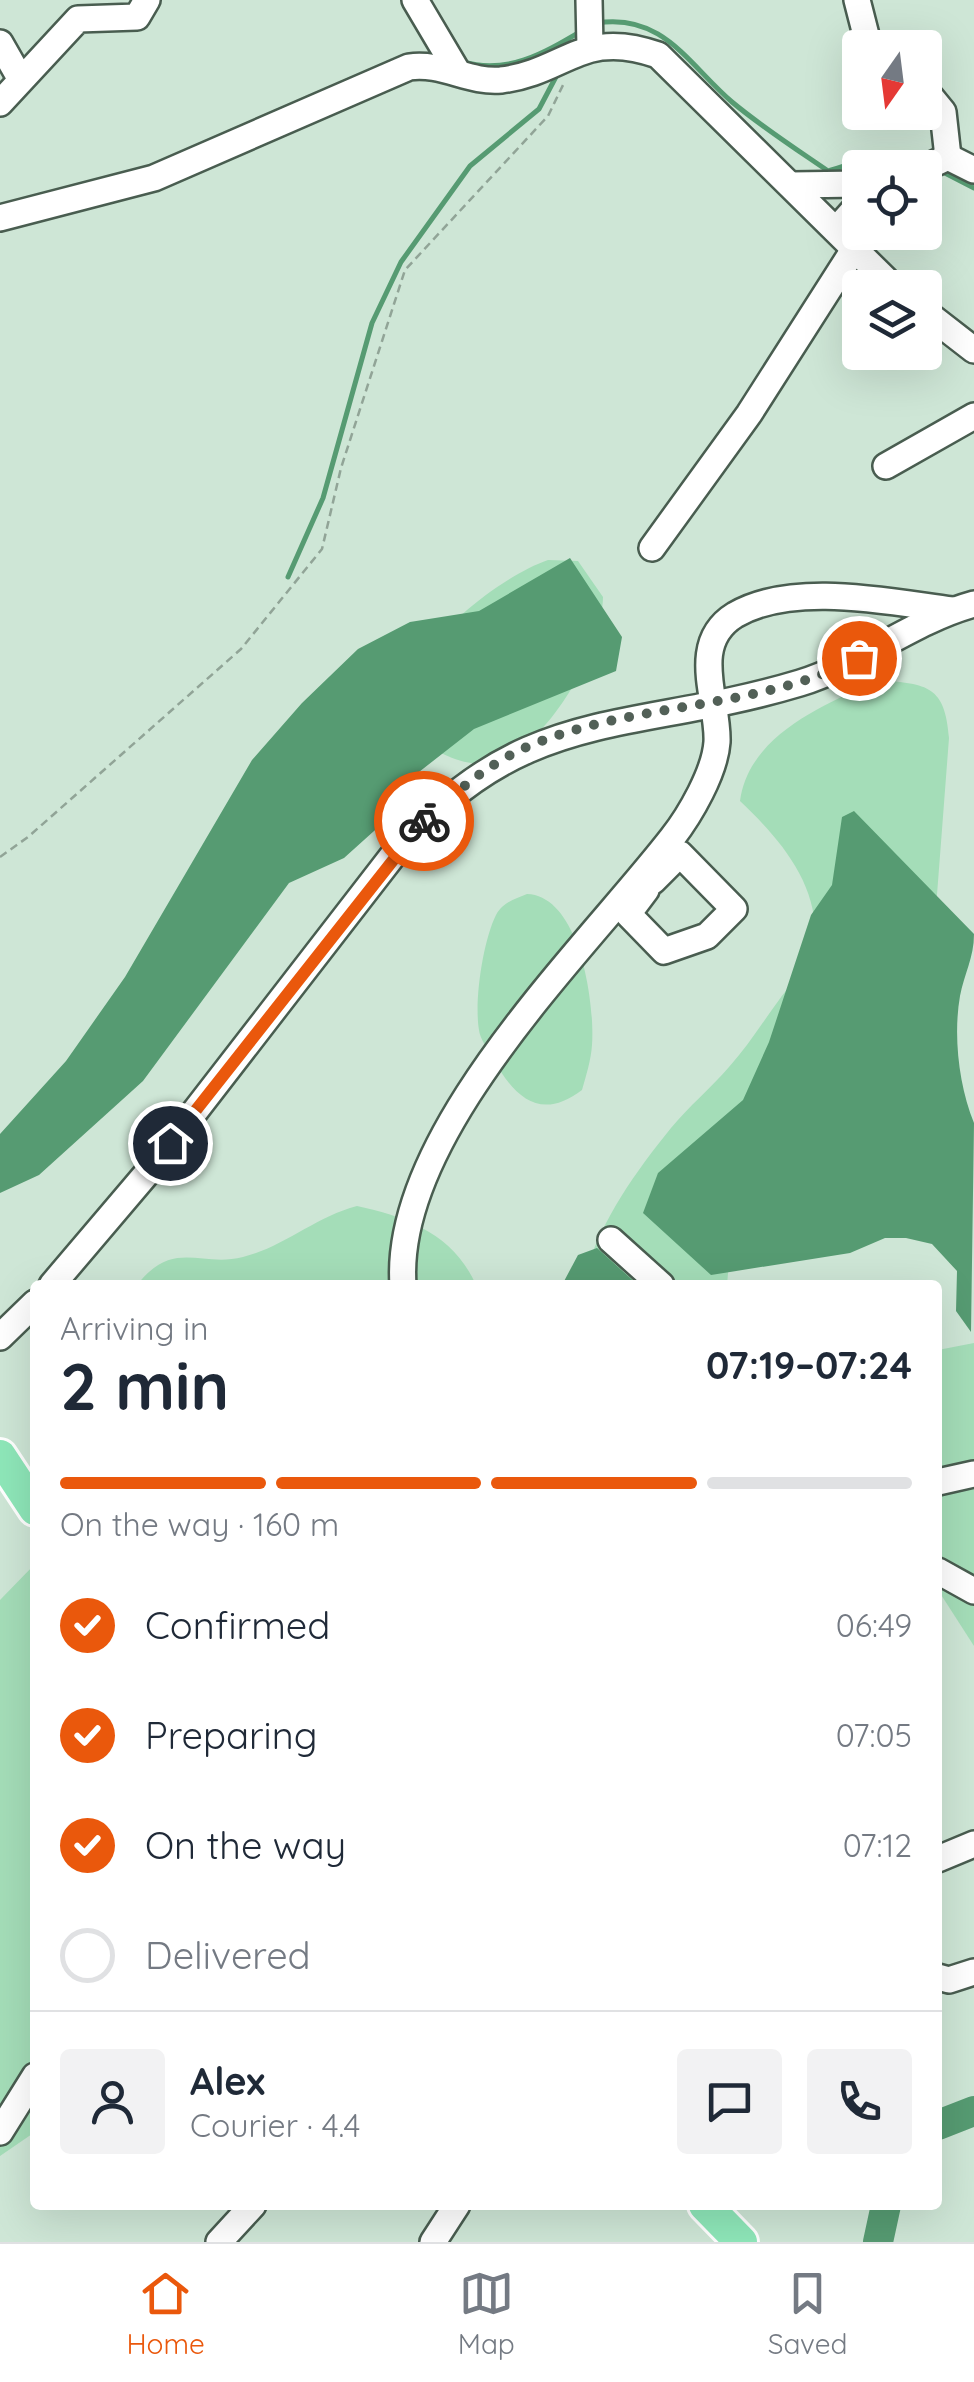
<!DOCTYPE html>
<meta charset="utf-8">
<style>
body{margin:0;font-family:Quicksand,sans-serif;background:#f2f2f3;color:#1f2937;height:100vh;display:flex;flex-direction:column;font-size:38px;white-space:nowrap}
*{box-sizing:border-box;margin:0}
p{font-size:32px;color:#747a83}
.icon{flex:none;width:55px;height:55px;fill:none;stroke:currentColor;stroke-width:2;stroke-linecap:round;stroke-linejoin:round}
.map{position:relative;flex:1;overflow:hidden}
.panel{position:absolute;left:30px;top:1280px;width:912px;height:930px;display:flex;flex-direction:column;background:#fff;border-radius:10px;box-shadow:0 10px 40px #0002}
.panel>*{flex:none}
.needle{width:65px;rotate:194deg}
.tools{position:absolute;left:842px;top:30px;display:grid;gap:20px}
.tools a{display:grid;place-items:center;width:100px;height:100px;border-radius:10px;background:#fff;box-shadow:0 10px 40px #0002;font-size:50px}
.pin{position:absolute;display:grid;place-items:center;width:85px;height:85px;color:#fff;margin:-42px;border:5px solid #fff;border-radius:50%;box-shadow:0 2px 10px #0007}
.courier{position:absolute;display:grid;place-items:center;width:100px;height:100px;margin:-50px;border:8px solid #ea580c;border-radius:50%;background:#fff;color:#222;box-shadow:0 2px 12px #0007}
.head em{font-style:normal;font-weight:800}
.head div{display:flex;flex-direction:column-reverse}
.head{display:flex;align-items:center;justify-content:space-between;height:170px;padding:0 30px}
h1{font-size:65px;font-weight:800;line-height:75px}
.bar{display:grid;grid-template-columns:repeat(4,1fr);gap:15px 10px;align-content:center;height:120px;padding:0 30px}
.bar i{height:12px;border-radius:8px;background:#e0e1e3}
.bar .selected{background:#ea580c}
.bar p{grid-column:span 4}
.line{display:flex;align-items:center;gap:25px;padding:0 30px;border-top:2px solid #e0e1e3}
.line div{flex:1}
.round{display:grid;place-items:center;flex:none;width:105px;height:105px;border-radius:10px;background:#f2f2f3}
ol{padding:0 30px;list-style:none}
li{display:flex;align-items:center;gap:30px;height:110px}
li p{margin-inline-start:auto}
li .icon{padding:10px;border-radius:50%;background:#ea580c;color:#fff;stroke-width:4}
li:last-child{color:#747a83}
li i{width:55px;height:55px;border:5px solid #e0e1e3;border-radius:50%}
.dock{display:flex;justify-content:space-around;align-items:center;height:140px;border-top:2px solid #e0e1e3;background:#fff;font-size:28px;color:#747a83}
.dock a{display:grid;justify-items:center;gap:5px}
.dock .selected{color:#ea580c}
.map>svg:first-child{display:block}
.green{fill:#a4ddb8}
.water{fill:#569b72}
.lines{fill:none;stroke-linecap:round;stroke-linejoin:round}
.stream{stroke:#569b72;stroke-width:5}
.river{stroke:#569b72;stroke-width:30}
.minor-casing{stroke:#495d50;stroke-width:30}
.major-casing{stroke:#fff;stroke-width:38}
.path{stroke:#91a497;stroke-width:2.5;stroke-dasharray:8 5;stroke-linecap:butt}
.minor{stroke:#fff;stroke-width:25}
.major{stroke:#8ee7b9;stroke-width:32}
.done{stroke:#526057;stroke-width:10;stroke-dasharray:0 18}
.route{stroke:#ea580c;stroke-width:12}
</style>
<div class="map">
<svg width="974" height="2242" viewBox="0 0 974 2242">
<rect width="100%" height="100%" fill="#cee6d6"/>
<g class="green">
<path d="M548 560 578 561 603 597C602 650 550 742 498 761 470 771 441 753 417 741 419 721 418 671 426 656 449 618 508 574 548 560Z"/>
<path d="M879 680C928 684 945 686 949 738L934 934 729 1262 727 1285H582C597 1226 633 1175 671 1128 689 1106 711 1088 729 1067 748 1046 762 1023 779 1000 793 980 815 964 815 936 817 881 777 836 740 801 749 734 826 704 879 680Z"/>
<path d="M527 894C580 896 595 1003 592 1045 591 1060 586 1076 582 1090 540 1122 514 1097 492 1057 488 1049 480 1039 479 1030 474 1001 483 941 496 915 503 902 515 899 527 894Z"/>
<path d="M357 1206C408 1217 454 1235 476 1285H137C174 1238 200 1268 243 1257 284 1247 315 1217 357 1206Z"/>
<path d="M974 1343V1646L938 1590V1350Z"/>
<path d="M35 1564V2132L0 2156V1600Z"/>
</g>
<g class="water">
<path d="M570 558 622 637 616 671 474 729 410 779 394 813 344 858 289 883 143 1081 39 1175 0 1193V1134L66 1061 125 977 252 760 302 703 358 649 410 622 479 611Z"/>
<path d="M854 811 974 934C974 958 964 974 960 996 953 1036 959 1086 974 1123L971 1332 956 1311 957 1271 932 1244 906 1238H885L850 1253 711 1275 643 1213 658 1173 743 1100 769 1042 811 915 832 885 842 817Z"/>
<path d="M597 1248 638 1285H562L578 1255Z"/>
</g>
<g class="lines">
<g class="stream">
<path d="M597 23C663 13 688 64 732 102 762 127 796 149 828 171 859 163 893 142 923 160"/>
<path d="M409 56 438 54"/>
<path d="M463 62C508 75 544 53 583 30"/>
<path d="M941 171 974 188"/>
<path d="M288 577 323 498 372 323 401 262 470 166 539 109 559 71"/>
</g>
<g class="river">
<path d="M938 2125 974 2111"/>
<path d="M878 2242 886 2205"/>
</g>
<defs>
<g id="minor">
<path d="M415 0 457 71"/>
<path d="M589 0 590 47"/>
<path d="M857 0 867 39 877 48"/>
<path d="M0 43 20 78"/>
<path d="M925 90 943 112 948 157"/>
<path d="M0 103 78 19 137 17 147 0"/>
<path d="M925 168 948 157 974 170"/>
<path d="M792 185 860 184"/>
<path d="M0 218 154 178 409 67C442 62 469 83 501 80 566 72 582 28 658 55L894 288"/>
<path d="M836 230 860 203"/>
<path d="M925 312 974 350"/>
<path d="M886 466 974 416"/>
<path d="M652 548 749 414 855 248"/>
<path d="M646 890 628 914 664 951 707 936 734 909 680 854 653 881"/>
<path d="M611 1240 661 1285"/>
<path d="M52 1285 148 1172 394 854C523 703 631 734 800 683 861 664 912 621 974 604"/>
<path d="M403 1285C392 1134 585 950 672 838 690 815 715 772 717 742 719 701 688 644 735 615 793 581 890 602 952 610"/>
<path d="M0 1337 35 1303"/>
<path d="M938 1482 974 1474"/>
<path d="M938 1571 974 1591"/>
<path d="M938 1859 974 1844"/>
<path d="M938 1977 949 1980 974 1972"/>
<path d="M0 2132 35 2076"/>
<path d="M219 2242 253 2205"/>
<path d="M433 2242 457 2205"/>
</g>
<g id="major">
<path d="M0 1456 35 1509"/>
<path d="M705 2205 741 2242"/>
</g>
</defs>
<use href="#minor" class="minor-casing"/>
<use href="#major" class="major-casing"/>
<path class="path" d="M0 857 28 837 241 649 322 549 341 468 405 270 548 116 564 83"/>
<use href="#minor" class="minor"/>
<use href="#major" class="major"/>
</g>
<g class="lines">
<path class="done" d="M424 821C457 791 488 764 529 746 635 701 757 711 859 658"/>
<path class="route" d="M170 1143 424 821"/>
</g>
</svg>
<div class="tools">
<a><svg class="needle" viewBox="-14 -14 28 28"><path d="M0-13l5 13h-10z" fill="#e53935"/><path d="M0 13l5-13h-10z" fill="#747a83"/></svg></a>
<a><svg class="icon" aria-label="locate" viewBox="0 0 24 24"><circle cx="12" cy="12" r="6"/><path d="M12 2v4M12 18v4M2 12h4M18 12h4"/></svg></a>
<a><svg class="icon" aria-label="layers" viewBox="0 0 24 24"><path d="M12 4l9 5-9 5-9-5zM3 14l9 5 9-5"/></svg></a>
</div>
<div class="pin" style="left:859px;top:658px;background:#ea580c"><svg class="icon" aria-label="bag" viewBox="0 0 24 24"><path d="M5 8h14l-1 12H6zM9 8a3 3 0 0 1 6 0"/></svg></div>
<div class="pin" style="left:170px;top:1143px;background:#1f2937"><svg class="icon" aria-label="home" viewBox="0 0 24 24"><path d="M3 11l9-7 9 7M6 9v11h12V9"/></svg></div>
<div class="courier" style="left:424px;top:821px"><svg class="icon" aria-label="bike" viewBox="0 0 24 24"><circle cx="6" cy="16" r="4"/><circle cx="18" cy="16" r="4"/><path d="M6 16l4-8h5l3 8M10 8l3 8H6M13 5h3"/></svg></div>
<section class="panel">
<div class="head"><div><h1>2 min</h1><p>Arriving in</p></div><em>07:19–07:24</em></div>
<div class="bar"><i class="selected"></i><i class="selected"></i><i class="selected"></i><i></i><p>On the way · 160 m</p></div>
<ol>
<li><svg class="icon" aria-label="check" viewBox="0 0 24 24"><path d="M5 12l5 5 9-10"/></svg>Confirmed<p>06:49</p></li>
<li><svg class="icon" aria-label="check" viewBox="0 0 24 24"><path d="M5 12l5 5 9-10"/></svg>Preparing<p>07:05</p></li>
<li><svg class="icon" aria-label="check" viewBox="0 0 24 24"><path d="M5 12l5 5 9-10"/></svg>On the way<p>07:12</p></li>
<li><i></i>Delivered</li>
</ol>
<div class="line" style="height:180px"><a class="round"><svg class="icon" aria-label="person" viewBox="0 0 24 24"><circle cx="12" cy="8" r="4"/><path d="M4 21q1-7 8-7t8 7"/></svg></a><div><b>Alex</b><p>Courier · 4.4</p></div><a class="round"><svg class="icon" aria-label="chat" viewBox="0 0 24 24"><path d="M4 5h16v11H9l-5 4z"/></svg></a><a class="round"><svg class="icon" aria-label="phone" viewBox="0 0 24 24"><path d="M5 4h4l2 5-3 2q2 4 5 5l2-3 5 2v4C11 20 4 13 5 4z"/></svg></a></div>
</section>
</div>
<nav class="dock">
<a class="selected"><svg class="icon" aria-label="home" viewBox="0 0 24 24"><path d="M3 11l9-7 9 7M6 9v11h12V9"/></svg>Home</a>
<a><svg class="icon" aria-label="map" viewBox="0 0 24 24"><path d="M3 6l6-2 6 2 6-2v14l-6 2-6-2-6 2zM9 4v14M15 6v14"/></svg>Map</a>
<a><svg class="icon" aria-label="saved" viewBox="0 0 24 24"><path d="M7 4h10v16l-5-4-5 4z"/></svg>Saved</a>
</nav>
